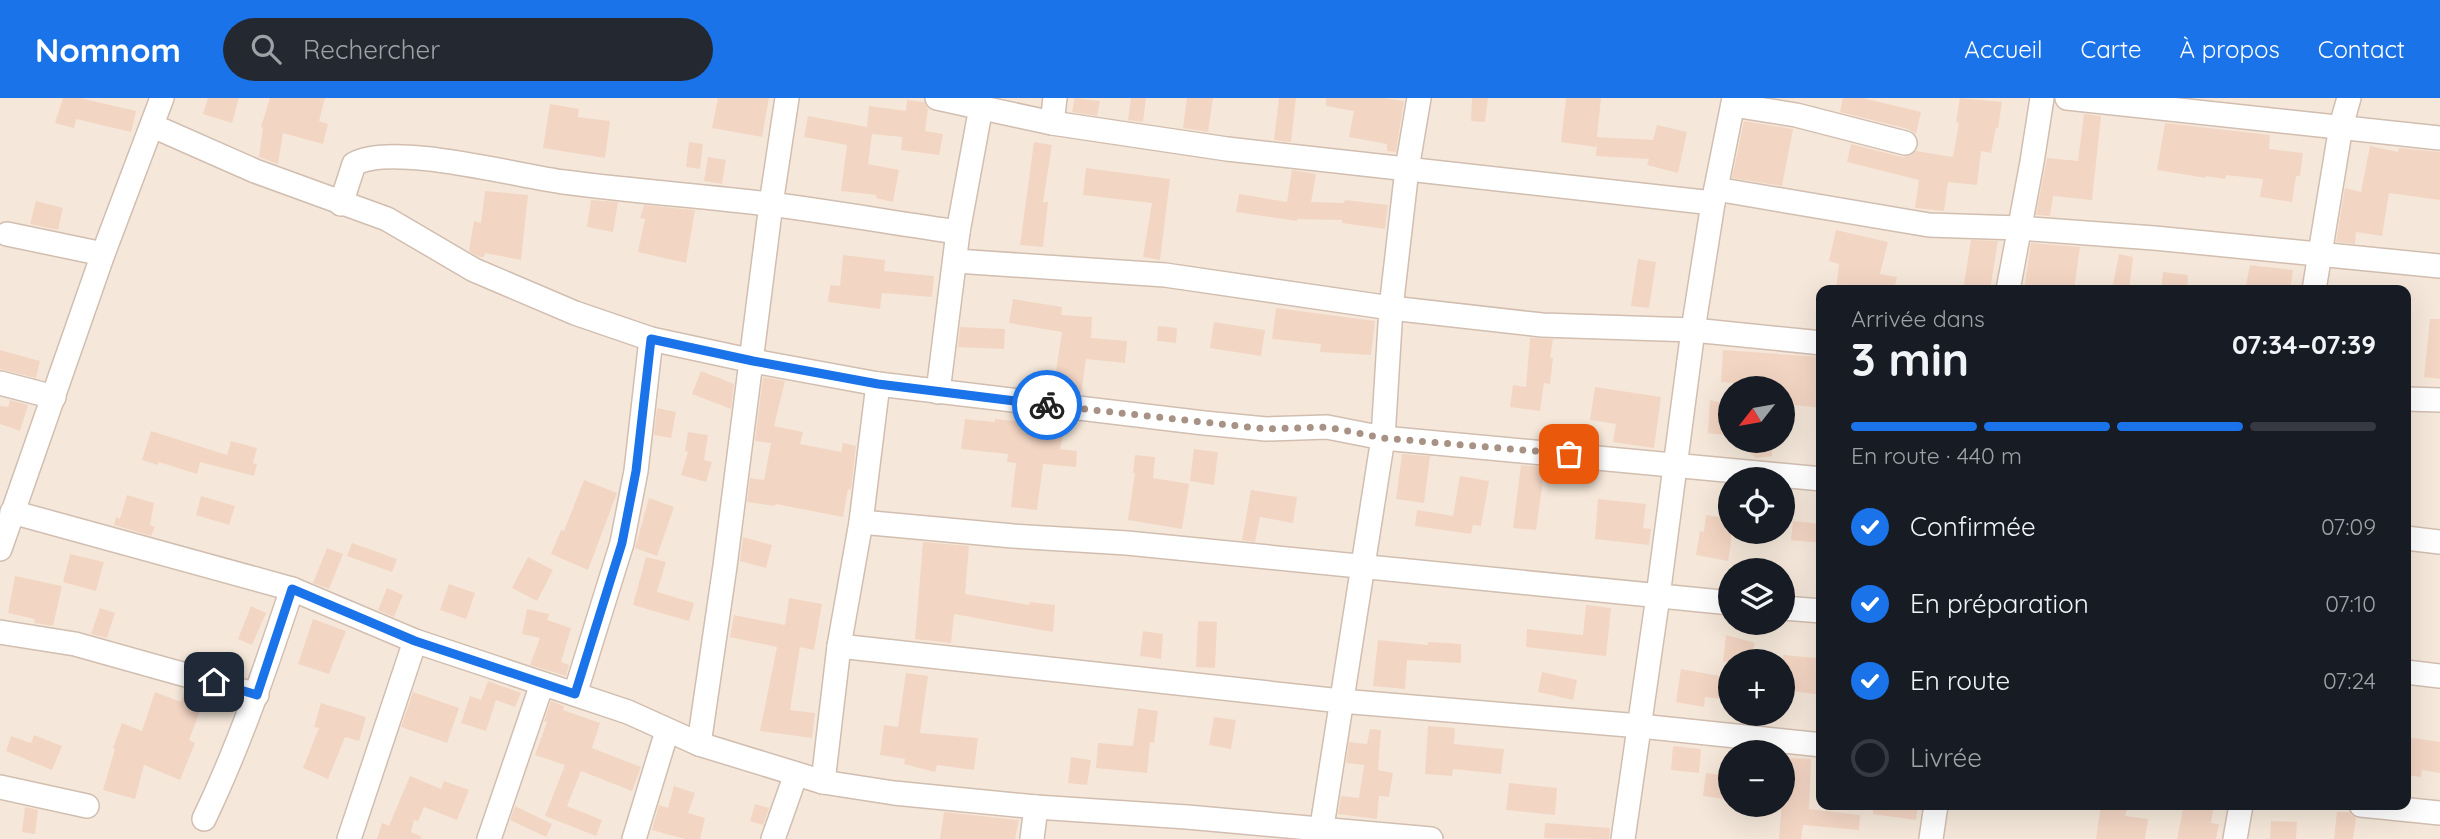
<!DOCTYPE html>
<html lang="fr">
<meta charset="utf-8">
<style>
body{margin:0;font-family:Quicksand,sans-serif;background:#242831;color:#f1f3f6;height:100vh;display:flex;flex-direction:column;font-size:26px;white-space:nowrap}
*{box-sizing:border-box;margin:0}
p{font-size:23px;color:#9ea1a6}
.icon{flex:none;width:38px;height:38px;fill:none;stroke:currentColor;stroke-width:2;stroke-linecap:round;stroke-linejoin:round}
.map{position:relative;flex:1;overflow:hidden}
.panel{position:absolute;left:1816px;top:187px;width:595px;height:525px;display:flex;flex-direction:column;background:#171b24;border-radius:14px;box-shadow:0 7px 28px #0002}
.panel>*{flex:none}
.needle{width:46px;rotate:239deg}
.controls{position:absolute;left:1718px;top:278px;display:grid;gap:14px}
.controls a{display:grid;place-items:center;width:77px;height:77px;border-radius:50%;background:#171b24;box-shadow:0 7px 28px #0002;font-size:35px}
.pin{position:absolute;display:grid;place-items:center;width:60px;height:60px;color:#fff;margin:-30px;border-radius:14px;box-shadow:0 4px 10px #0006}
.courier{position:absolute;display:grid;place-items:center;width:70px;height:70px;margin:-35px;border:5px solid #1a73e8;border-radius:50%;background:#fff;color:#222;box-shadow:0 2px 9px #0007}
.summary em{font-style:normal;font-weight:700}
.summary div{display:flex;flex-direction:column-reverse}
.summary{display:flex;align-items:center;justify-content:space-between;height:119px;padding:0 35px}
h1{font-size:46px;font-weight:700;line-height:52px}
.bar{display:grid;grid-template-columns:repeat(4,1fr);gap:10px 7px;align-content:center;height:84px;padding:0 35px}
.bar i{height:9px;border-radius:5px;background:#363941}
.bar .current{background:#1a73e8}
.bar p{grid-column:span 4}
ol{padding:0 35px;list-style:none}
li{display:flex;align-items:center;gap:21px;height:77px}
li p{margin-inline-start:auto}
li .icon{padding:7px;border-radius:50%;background:#1a73e8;color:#fff;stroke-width:4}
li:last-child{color:#9ea1a6}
li i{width:38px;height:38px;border:4px solid #363941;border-radius:50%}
header{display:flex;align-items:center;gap:42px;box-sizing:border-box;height:98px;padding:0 35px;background:#1a73e8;color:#fff}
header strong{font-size:33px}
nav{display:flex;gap:38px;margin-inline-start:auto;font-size:24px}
.search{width:490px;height:63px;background:#242831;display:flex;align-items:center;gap:18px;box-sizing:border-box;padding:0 24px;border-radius:38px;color:#9ea1a6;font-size:26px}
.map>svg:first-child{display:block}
.residential{fill:#f5e8da;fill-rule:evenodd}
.building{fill:#f3d5c3}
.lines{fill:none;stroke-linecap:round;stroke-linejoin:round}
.minor-casing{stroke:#d1beb0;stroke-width:26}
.minor{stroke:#fff;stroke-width:23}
.done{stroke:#a89285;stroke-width:7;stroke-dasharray:0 12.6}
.route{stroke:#1a73e8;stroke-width:9}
</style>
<header>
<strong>Nomnom</strong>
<div class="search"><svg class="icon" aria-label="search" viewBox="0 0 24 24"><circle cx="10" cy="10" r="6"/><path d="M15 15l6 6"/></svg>Rechercher</div>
<nav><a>Accueil</a><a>Carte</a><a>À propos</a><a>Contact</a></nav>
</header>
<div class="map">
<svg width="2440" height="741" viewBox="0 0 2440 741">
<rect width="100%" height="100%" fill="#fdf6ec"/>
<path class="residential" d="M0 0H2440V741H0ZM1822 192H2406V707H1822ZM1731 290H1783V343H1731ZM1731 382H1783V434H1731ZM1731 472H1783V525H1731ZM1731 564H1783V616H1731ZM1731 654H1783V707H1731Z"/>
<g class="building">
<path d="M63 0H80L136 13 131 34 76 21 74 30 55 25Z"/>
<path d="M208 0H239L232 25 203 16Z"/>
<path d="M270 0H325L319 23 328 26 323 46 283 35 278 66 259 59 263 30 261 29Z"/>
<path d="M718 0H769L762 39 712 30Z"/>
<path d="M1075 0 1100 3 1097 18 1072 14Z"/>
<path d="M1131 0H1146L1143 24 1128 22Z"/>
<path d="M1187 0H1213L1208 34 1183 30Z"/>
<path d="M1279 0H1296L1291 44 1274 42Z"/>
<path d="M1326 0H1383L1404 3 1396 54 1387 53V46L1349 39 1354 13 1326 8Z"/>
<path d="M1472 0H1488L1485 24 1471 23Z"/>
<path d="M1566 0H1601L1597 39 1653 42 1657 27 1687 34 1678 75 1647 67 1649 61 1596 58 1597 43 1596 49 1561 44Z"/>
<path d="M1843 0H1863L1921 14 1916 36 1908 31 1840 14Z"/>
<path d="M1960 0 2002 4 1998 30H1996L1991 55 1981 53 1977 87 1948 84 1944 113 1915 110 1919 82 1847 64 1851 46 1902 59 1909 58 1916 53 1953 59 1959 25 1956 24Z"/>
<path d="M907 2 924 4 928 11 925 33 943 36 939 57 901 52 902 39 872 36 868 66 899 72 893 104 876 100 877 97 841 93 847 47 804 39 808 18 867 29 869 8 906 13Z"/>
<path d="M550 6 579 11 578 19 610 23 605 60 543 50Z"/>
<path d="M2084 16 2101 18 2092 102 2053 98 2050 118 2036 117 2047 60 2078 63Z"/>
<path d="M1744 23 1793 31 1782 88 1732 80Z"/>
<path d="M2165 25 2270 37 2269 51 2303 55 2300 78H2296L2292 104 2260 99 2263 81 2226 77 2225 81 2206 78V80L2157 72Z"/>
<path d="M689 44 703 46 700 71 686 69Z"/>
<path d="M1034 44 1052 47 1043 104H1048L1043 149 1020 147Z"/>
<path d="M2370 48 2398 54 2399 50 2440 54V102L2389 95 2382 138 2356 134 2355 146 2336 144 2345 90 2361 94Z"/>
<path d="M708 59 726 62 722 86 704 83Z"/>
<path d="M1086 70 1170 81 1160 162 1143 159 1152 105 1083 97Z"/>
<path d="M1292 72 1316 76 1311 104 1344 105 1345 102 1388 107 1385 131 1342 125V122L1297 121V123L1236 114 1239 96 1287 104Z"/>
<path d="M485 93 528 97 521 162 485 155 484 159H479L469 153 474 123 481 125Z"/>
<path d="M591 102 618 104 613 134 587 129Z"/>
<path d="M36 103 63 110 58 132 30 126Z"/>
<path d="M644 107 695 112 686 165 638 154 645 121 640 120Z"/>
<path d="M1836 132 1888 144 1880 176 1897 179 1894 192H1836L1839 166 1829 163Z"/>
<path d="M1971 142 1998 143 1990 192H1963Z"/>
<path d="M2031 145 2080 149 2074 192H2024Z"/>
<path d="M2119 156 2133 159 2129 192H2112Z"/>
<path d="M843 157 885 162 884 173 934 178 932 199 882 195 880 211 828 204 830 187 840 188Z"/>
<path d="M1638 161 1656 164 1649 210 1631 208Z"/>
<path d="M2250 167 2293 172 2290 192H2245Z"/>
<path d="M2163 174 2188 177 2187 192H2161Z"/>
<path d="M1013 201 1062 209 1061 217 1092 219 1091 240 1127 243 1125 265 1086 261 1081 296 1053 292 1062 234 1009 225Z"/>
<path d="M1276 210 1375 223 1371 257 1320 254 1321 246 1272 241Z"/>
<path d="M2430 221H2440V281L2424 279Z"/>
<path d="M1214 224 1265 232 1261 258 1210 250Z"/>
<path d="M1158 228 1177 230 1176 245 1157 243Z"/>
<path d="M960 229 1005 231 1004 251 958 249Z"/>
<path d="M1530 240 1553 241 1550 260H1553L1550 286 1544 285 1540 313 1510 309 1513 287 1526 289Z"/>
<path d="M0 252 40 263 36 280 0 271Z"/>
<path d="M1723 252 1822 259V310L1783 306V290L1721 284Z"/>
<path d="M701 273 734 286 731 311 692 296Z"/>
<path d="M763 279 785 283 774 328 803 334 800 346 841 354 843 345 856 348 851 392 848 391 843 419 776 406 775 408 747 404 750 380 764 382 771 345 755 343Z"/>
<path d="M1595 289 1661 299 1654 350 1613 344 1616 326 1590 322Z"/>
<path d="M10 302 28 307 20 333 0 326V308L8 309Z"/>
<path d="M1710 302 1731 307V338L1708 335Z"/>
<path d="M657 310 676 314 671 340 654 337Z"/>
<path d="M965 321 995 324V321L1065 328 1060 351 1077 353 1076 369 1043 366 1037 412 1011 409 1016 365 1007 364 1008 356 961 351Z"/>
<path d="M151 333 227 357 231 343 257 350 253 365 257 366 254 378 200 364 197 376 159 364 158 367 142 362Z"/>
<path d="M688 334 708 337 704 362 712 364 706 384 681 377 688 354 685 353Z"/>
<path d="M1738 343H1772V358L1756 360Z"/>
<path d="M1194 351 1218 354 1214 387 1190 383Z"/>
<path d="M1402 356 1430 358 1424 405 1396 401Z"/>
<path d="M1135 357 1155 359 1153 380 1189 386 1182 431 1128 422 1135 375H1133Z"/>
<path d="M1521 367 1545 369 1536 432 1513 430Z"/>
<path d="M1460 378 1489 383 1481 428 1473 427 1471 436 1415 428 1417 412 1453 418Z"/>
<path d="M584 382 617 395 588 472 551 456 561 432 564 433Z"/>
<path d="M1251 392 1297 399 1293 425 1260 419 1255 444 1242 442Z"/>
<path d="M127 397 154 405 150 427 155 429 151 438 114 427 116 419 120 421Z"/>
<path d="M201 398 235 408 229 427 196 417Z"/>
<path d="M649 400 674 409 657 458 635 450Z"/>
<path d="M1598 401 1646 406 1643 430 1651 431 1649 447 1595 441Z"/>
<path d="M1706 417 1731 421V444L1728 463 1696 457 1700 433 1704 434Z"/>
<path d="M1793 423 1822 426V445L1791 442Z"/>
<path d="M743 439 772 447 766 470 740 463Z"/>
<path d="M923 444 969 448 965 496 1029 507 1030 504 1055 507 1053 534 954 516 951 545 915 541Z"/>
<path d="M352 445 397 461 392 474 347 458Z"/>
<path d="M327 450 343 456 329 491 313 485Z"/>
<path d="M70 456 104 464 96 493 63 484Z"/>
<path d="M528 459 553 472 537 503 512 490Z"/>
<path d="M646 459 666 464 657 494 694 505 689 523 633 507Z"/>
<path d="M15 478 62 488 53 528 34 525 35 521 8 515Z"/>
<path d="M449 486 475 495 466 521 440 512Z"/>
<path d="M387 490 403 497 394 519 378 512Z"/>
<path d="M789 500 822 506 814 552 800 549 790 612 815 615 812 640 760 633 777 549 730 539 734 517 785 527Z"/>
<path d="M1586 507 1611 510 1606 558 1526 549 1527 531 1583 537Z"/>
<path d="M251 508 266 515 252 547 238 541Z"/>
<path d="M100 510 115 515 107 540 91 536Z"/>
<path d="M527 511 549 516 547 522 571 530 561 564 569 567 566 578 530 567 540 540 522 536Z"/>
<path d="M313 521 346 533 329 576 298 566Z"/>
<path d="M1198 523 1217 524 1215 570 1196 569Z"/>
<path d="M1143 533 1163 536 1161 561 1140 558Z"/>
<path d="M1726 537 1755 545 1750 564H1723Z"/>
<path d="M1378 542 1428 547V544L1461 546V565L1407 562 1405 591 1373 588Z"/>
<path d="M1783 557 1817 560V578L1822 579V597L1783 592Z"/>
<path d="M1681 571 1731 580V602L1705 599 1704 609 1676 604Z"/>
<path d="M1542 574 1577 582 1573 602 1538 594Z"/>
<path d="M906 575 928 578 920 635 978 640 974 672 937 667 935 674 904 666 905 661 880 657 884 627 898 629Z"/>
<path d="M488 583 521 595 515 609 496 602 486 633 461 625 470 598 481 602Z"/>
<path d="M185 591 206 597 189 642 195 645 180 682 144 667 135 701 103 692 115 651 113 650 122 625 142 633 155 594 181 604Z"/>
<path d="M413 594 459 610 447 645 401 629Z"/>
<path d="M551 603 564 608 563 612 600 625 592 650 641 669 632 693 581 673 567 708 602 722 596 738 545 718 565 667 535 657 547 624 544 623Z"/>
<path d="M321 605 366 619 359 643 345 639 328 681 303 670 319 630 314 629Z"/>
<path d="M1138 610 1158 613 1154 645 1150 644 1147 675 1096 670 1098 645 1133 648Z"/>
<path d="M1214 619 1236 622 1231 651 1209 647Z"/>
<path d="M1428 628 1455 630 1454 646 1504 651 1501 676 1453 671 1452 678 1425 676Z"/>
<path d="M1370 631 1381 632 1378 672 1393 675 1389 699 1379 698 1377 721 1338 716 1341 698 1359 700 1364 667 1346 665 1349 644 1367 646Z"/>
<path d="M34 637 62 648 52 672 6 653 11 638 31 645Z"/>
<path d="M2406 639 2440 644V675L2422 672 2421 679 2406 677Z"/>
<path d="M1673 648 1701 651 1699 675 1671 672Z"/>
<path d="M1071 659 1091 662 1087 687 1068 685Z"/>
<path d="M1789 660 1811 661 1809 711 1860 717 1859 732 1803 727 1801 741H1779L1783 693 1787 694Z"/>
<path d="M1706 675 1731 678V702L1703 698Z"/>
<path d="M410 678 441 691 444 683 469 692 457 722 424 709 418 723 414 722 411 734 421 738 420 741H377L382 725 389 728Z"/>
<path d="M1509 685 1557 690 1555 717 1506 712Z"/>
<path d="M674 688 695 695 688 715 705 720 700 741H685L652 732 659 707 668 710Z"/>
<path d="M755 706 769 710 763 727 750 723Z"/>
<path d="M1873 707H1918L1916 722 1873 716Z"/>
<path d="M2101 707H2128L2125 718 2148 721 2145 741H2096Z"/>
<path d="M2184 707H2214L2211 725 2219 726 2216 741H2177Z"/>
<path d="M515 708 552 726 546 739 510 722Z"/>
<path d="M25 709 38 712 35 736 22 734Z"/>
<path d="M944 714 1019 722 1015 741H940Z"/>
<path d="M2337 714H2349L2356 720 2353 741H2334Z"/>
<path d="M2271 723 2297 724 2296 741H2270Z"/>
<path d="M1545 725 1610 730 1609 741 1544 740Z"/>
</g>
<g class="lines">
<defs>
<g id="minor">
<path d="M937 0 1052 25 1227 51 1713 105"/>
<path d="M2067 0 2440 40"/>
<path d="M1733 7 1796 17 1905 45"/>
<path d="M1052 25 1055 0"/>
<path d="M153 28 255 73 387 121 474 172 575 215 651 241 753 263 878 286 1204 325 1266 331 1327 329 1383 340 1822 381"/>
<path d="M1716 91 1929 127 2019 130 2154 140 2440 168"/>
<path d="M341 106 354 66C392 44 517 78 564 84 632 93 701 98 769 106 832 114 895 125 958 134"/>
<path d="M7 136 103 156"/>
<path d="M956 163 1165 177 1391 210 1542 227 1693 232 1822 245"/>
<path d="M2008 192 2032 64 2042 0"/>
<path d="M2314 192 2341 28 2349 0"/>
<path d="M0 285 54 299"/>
<path d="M938 294 958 134 981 9"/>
<path d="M2406 301 2440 302"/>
<path d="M12 414 292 491 415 543 628 614 699 646 823 684 894 695 1036 709 1187 719 1431 741"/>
<path d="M861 424 1013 438 1127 445 1731 505"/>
<path d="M2406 440 2440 444"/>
<path d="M0 451 103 156 162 0"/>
<path d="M1783 510 1822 513"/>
<path d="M0 534 75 546 257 597"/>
<path d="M839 548 1341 603 1640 628 1822 647"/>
<path d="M2406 574 2440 578"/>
<path d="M575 596 622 445 636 373 651 241"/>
<path d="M699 646 725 468 771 106 787 0"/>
<path d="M823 684 839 548 861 424 878 286"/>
<path d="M0 689 87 708"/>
<path d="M2361 707 2440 715"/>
<path d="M204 721C240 646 266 569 292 491"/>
<path d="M349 741 415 543"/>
<path d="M489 741 542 586"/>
<path d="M634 741 667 633"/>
<path d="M773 741 796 676"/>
<path d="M1032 741 1036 709"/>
<path d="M1320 741 1383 340 1391 210 1407 71 1419 0"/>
<path d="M1623 741 1658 498 1693 232 1713 105 1734 0"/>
<path d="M1931 741 1936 707"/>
<path d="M2235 741 2241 707"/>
</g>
</defs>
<use href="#minor" class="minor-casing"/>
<use href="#minor" class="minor"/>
</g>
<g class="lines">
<path class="done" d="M1047 307 1266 331 1327 329 1383 340 1569 356"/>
<path class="route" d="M214 584 257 597 292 491 415 543 575 596 622 445 636 373 651 241 753 263 878 286 1047 307"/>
</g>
</svg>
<div class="controls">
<a><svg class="needle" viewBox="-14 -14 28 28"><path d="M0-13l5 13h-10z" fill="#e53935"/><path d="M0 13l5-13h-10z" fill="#9ea1a6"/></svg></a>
<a><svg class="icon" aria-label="locate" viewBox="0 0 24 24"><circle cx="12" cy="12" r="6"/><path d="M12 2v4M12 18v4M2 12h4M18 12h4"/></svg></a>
<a><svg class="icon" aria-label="layers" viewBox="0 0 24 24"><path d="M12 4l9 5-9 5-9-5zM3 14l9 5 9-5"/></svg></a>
<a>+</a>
<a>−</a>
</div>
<div class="pin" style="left:1569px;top:356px;background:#ea580c"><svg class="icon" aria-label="bag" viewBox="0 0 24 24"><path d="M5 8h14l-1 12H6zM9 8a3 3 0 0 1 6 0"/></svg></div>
<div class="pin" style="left:214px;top:584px;background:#1f2937"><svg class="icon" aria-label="home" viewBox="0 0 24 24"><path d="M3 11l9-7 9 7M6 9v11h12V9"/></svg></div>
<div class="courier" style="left:1047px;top:307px"><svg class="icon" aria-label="bike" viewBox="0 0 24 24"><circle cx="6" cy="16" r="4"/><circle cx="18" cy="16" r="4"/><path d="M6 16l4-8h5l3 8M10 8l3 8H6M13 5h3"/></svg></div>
<section class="panel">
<div class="summary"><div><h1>3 min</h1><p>Arrivée dans</p></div><em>07:34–07:39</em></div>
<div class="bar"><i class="current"></i><i class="current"></i><i class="current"></i><i></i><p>En route · 440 m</p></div>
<ol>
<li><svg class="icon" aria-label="check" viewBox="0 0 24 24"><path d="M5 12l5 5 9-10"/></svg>Confirmée<p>07:09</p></li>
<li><svg class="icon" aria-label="check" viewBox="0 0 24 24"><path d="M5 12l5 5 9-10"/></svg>En préparation<p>07:10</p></li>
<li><svg class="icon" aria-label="check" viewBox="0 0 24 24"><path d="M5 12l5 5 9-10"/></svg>En route<p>07:24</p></li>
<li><i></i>Livrée</li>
</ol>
</section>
</div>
